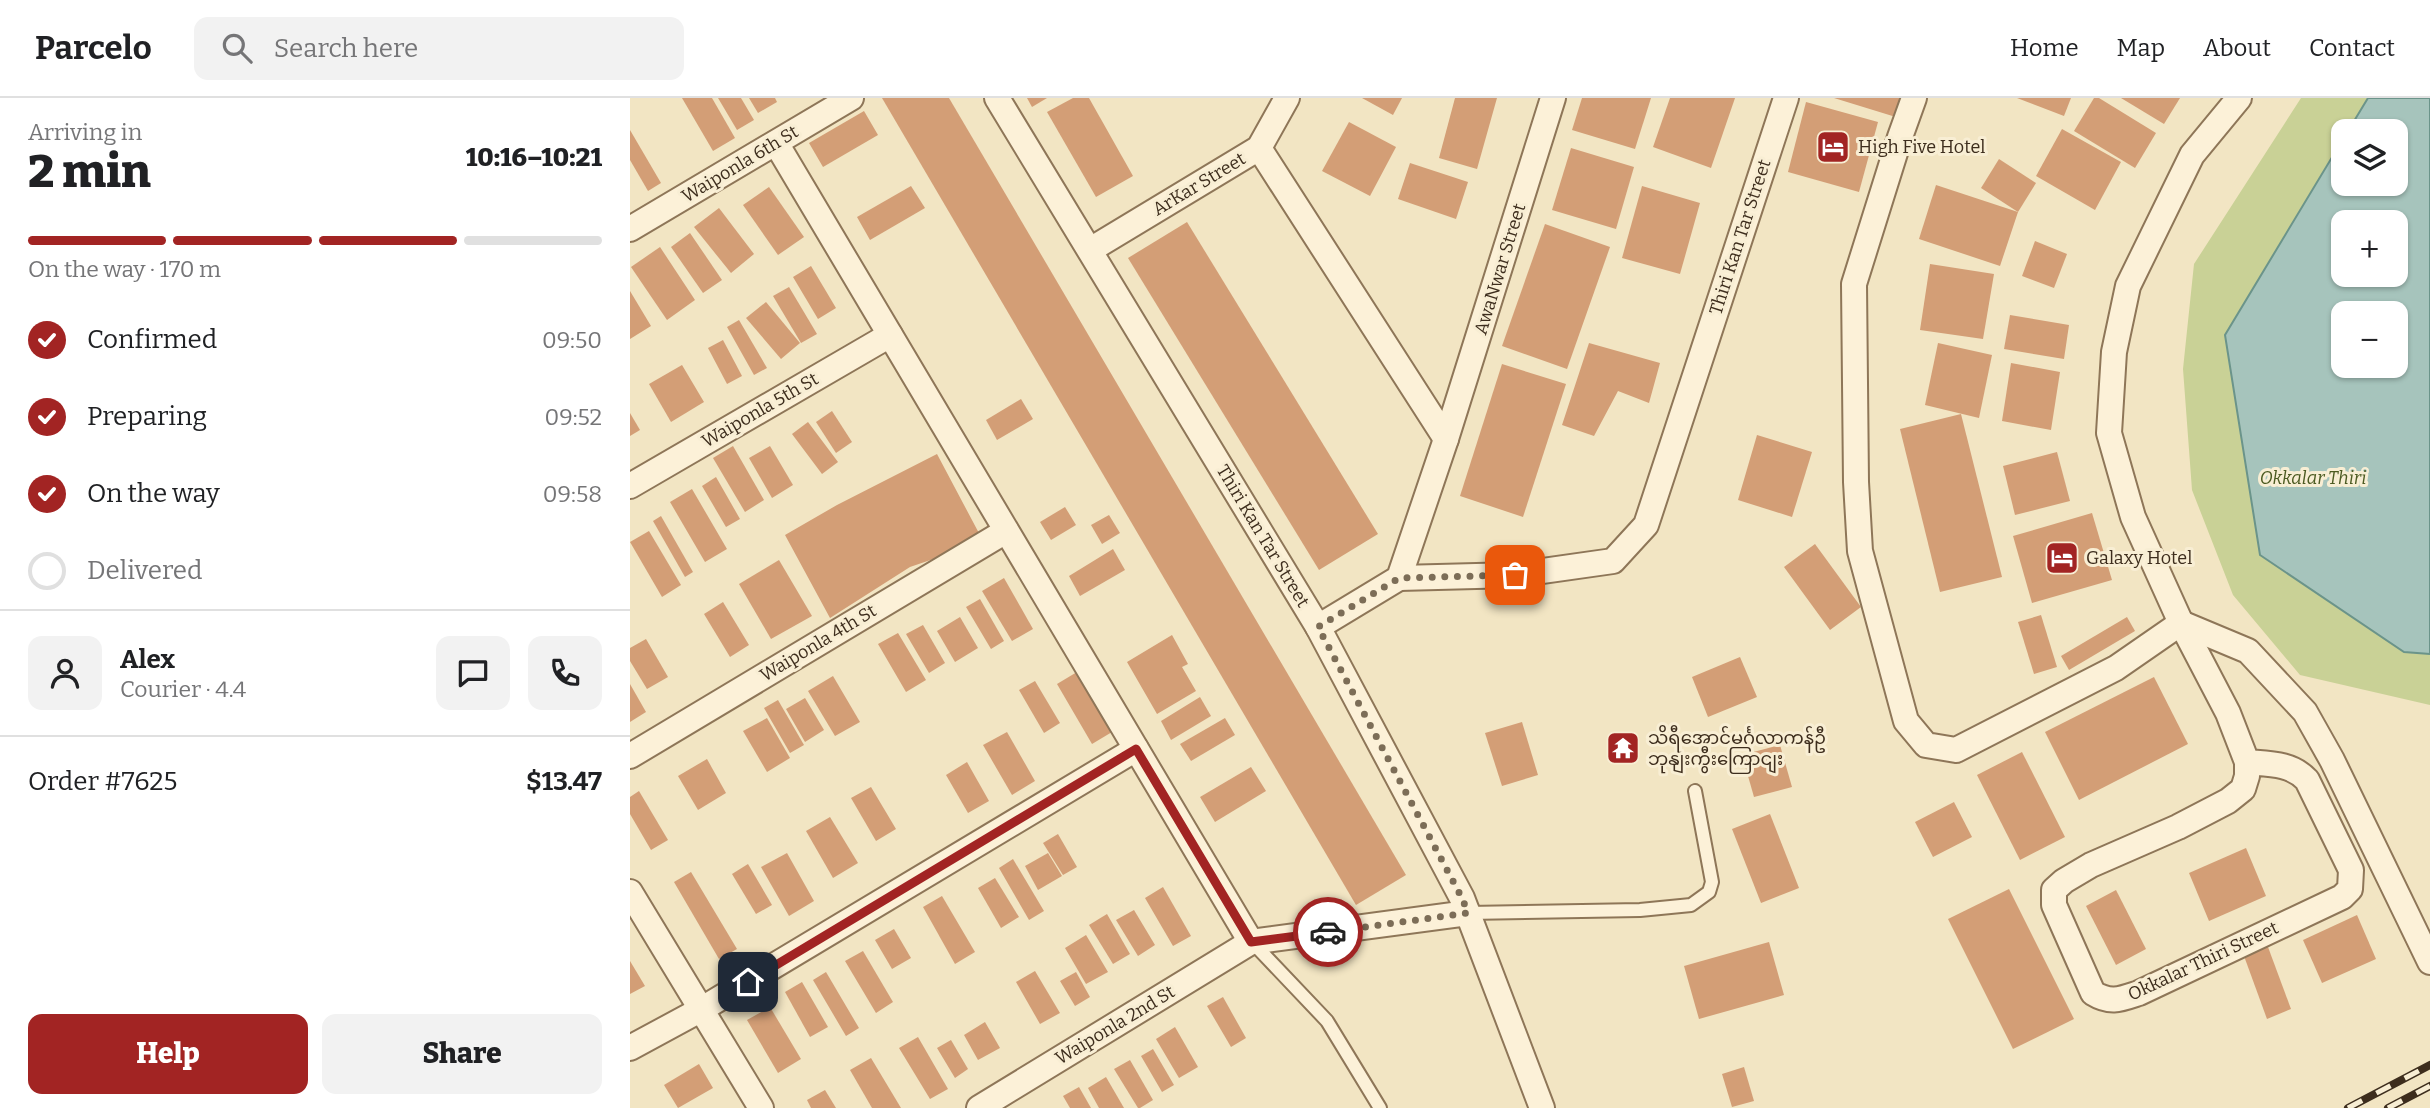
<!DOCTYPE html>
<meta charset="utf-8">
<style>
body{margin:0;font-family:Bitter,"Noto Sans Myanmar",serif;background:#f2f2f2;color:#202124;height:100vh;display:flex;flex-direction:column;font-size:26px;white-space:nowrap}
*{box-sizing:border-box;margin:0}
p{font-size:23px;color:#757577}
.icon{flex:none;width:38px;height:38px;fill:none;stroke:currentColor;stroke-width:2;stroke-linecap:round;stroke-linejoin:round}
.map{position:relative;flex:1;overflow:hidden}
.sheet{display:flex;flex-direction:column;background:#fff;width:630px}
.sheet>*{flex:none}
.buttons{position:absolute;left:1701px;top:21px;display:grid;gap:14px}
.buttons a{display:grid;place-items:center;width:77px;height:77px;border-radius:14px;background:#fff;box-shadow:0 2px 5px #0004;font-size:35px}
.pin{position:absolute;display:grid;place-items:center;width:60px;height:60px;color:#fff;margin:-30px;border-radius:14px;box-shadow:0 4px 10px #0006}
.courier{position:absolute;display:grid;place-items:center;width:70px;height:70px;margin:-35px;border:5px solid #a22423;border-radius:50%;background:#fff;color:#222;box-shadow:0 2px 9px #0007}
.overview em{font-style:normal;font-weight:800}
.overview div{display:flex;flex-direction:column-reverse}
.overview{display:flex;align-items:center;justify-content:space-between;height:119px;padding:0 28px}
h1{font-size:46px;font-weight:800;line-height:52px}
.bar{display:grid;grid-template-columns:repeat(4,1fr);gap:10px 7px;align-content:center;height:84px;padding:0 28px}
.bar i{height:9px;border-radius:5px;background:#e0e0e0}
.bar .current{background:#a22423}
.bar p{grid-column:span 4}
.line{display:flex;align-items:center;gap:18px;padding:0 28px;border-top:2px solid #e0e0e0}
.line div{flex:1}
.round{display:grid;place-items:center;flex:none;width:74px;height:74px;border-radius:14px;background:#f2f2f2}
ol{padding:0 28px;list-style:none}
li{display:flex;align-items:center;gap:21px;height:77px}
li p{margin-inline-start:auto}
li .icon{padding:7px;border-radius:50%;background:#a22423;color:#fff;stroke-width:4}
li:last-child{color:#757577}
li i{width:38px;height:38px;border:4px solid #e0e0e0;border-radius:50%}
.button{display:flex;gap:14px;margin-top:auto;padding:14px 28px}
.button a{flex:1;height:80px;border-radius:14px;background:#a22423;color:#fff;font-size:28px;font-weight:800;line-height:80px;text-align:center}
.button a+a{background:#f2f2f2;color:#202124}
header{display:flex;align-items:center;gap:42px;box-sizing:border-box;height:98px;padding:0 35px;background:#fff;border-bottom:2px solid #e0e0e0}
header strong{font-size:33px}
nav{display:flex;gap:38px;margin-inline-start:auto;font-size:24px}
.search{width:490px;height:63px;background:#f2f2f2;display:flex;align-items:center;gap:18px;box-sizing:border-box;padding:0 24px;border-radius:14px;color:#757577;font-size:26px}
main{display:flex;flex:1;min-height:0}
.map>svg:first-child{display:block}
.green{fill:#c9d196;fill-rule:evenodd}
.water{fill:#a6c4bc;stroke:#6b948a;stroke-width:2;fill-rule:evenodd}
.building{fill:#d39e76}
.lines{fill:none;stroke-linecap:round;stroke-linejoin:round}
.service-casing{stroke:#8e7658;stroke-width:16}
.minor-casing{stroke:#8e7658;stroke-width:28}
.service{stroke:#fcf1d8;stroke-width:12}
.minor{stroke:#fcf1d8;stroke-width:24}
.rail-casing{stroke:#3d2d1d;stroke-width:8}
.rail{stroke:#f8eed4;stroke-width:5;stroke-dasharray:16;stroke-linecap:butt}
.done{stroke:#7c6d57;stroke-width:7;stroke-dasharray:0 12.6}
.route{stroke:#a22423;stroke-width:9}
.labels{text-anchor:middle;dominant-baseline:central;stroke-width:6;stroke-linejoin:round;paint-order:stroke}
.poi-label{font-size:18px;fill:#3d2d1d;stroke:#f8eed4;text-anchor:start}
.street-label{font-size:18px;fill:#3d2d1d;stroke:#f8eed4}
.park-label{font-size:18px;font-style:italic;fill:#4c5b22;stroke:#f8eed4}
</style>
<header>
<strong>Parcelo</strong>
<div class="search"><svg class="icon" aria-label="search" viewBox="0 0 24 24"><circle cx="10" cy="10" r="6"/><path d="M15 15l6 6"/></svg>Search here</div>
<nav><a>Home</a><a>Map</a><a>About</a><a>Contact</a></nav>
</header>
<main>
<section class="sheet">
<div class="overview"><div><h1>2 min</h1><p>Arriving in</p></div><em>10:16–10:21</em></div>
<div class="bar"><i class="current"></i><i class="current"></i><i class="current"></i><i></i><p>On the way · 170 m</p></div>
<ol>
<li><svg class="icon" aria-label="check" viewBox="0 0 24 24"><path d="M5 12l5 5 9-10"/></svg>Confirmed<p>09:50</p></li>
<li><svg class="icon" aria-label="check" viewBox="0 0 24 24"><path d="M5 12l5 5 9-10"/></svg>Preparing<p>09:52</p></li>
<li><svg class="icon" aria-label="check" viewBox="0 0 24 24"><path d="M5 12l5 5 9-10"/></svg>On the way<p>09:58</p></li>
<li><i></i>Delivered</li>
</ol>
<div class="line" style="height:126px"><a class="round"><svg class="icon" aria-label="person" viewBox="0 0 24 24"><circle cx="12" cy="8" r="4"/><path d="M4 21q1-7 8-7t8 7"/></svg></a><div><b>Alex</b><p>Courier · 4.4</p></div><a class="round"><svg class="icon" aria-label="chat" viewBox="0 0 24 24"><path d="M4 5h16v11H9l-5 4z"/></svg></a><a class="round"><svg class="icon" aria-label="phone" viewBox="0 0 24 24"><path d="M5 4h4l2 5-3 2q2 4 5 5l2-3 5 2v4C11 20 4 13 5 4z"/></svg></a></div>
<div class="line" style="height:91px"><div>Order #7625</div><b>$13.47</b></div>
<div class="button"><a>Help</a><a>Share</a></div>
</section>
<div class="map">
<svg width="1800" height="1010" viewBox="0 0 1800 1010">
<rect width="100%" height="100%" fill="#f2e5c3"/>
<path class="green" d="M1671 0H1800V607L1670 577 1603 497 1562 392 1553 271 1564 166ZM1713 33H1766V86H1713ZM1713 124H1766V177H1713ZM1713 215H1766V268H1713Z"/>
<path class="water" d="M1738 0H1800V556L1774 554 1630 457 1595 237 1713 41V86H1766V33H1718ZM1713 124H1766V177H1713ZM1713 215H1766V268H1713Z"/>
<g class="building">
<path d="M52 0H82L105 40 83 53Z"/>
<path d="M88 0H111L124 22 107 32Z"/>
<path d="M119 0H145L147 4 128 15Z"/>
<path d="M252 0H319L776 777 726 807Z"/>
<path d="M397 0H417L402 9Z"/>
<path d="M443 0H459L503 78 466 99 417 14Z"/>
<path d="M732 0H772L763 17Z"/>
<path d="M825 0H867L847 71 809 60Z"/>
<path d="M952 0H1021L1005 51 942 32Z"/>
<path d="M1040 0H1105L1081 70 1023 49Z"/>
<path d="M1204 0H1275L1269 20Z"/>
<path d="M1387 0H1441L1434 18Z"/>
<path d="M1464 0H1469L1526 35 1505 70 1444 33Z"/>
<path d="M1491 0H1550L1534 26Z"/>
<path d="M1176 4 1248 24 1229 94 1158 74Z"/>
<path d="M234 13 248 37 193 69 179 45Z"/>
<path d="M719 24 766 49 740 98 692 73Z"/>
<path d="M1432 31 1491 64 1465 112 1406 78Z"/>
<path d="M0 32 31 85 18 93 0 62Z"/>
<path d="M941 50 1004 69 986 131 922 112Z"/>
<path d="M1369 61 1406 85 1388 114 1351 90Z"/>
<path d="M780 65 838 84 826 121 768 101Z"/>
<path d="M1306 87 1388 114 1370 168 1289 141Z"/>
<path d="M281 88 295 110 240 142 227 119Z"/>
<path d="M1012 88 1070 105 1050 176 992 160Z"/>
<path d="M139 89 174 139 148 157 113 107Z"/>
<path d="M89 110 124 156 101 175 64 129Z"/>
<path d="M557 124 748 436 689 472 498 160Z"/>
<path d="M915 126 980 149 937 271 872 248Z"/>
<path d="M60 135 92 182 73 195 41 149Z"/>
<path d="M1405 143 1437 156 1424 190 1392 178Z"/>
<path d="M30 149 65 202 37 222 1 169Z"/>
<path d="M1300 166 1364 176 1353 241 1290 232Z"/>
<path d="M181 168 206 210 188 221 163 179Z"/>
<path d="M159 189 187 236 171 245 143 198Z"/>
<path d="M0 193 21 228 0 241Z"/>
<path d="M136 204 170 245 151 261 116 220Z"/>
<path d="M1380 217 1439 227 1434 261 1374 251Z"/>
<path d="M109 222 137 270 124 277 97 229Z"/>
<path d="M93 242 112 278 97 286 78 250Z"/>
<path d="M959 245 1030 265 1019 305 988 293 964 338 932 327Z"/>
<path d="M1308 245 1362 257 1349 320 1295 307Z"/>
<path d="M1381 265 1430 274 1421 332 1372 323Z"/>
<path d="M872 266 936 286 893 419 830 398Z"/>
<path d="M52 267 74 304 41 324 19 286Z"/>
<path d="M391 301 403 321 367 342 356 322Z"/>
<path d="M202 313 222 344 206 355 186 324Z"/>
<path d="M0 315 10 332 0 338Z"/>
<path d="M1331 316 1372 479 1310 494 1270 331Z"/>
<path d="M178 324 208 364 192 376 162 336Z"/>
<path d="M1127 337 1182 354 1162 419 1108 402Z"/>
<path d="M103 348 134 402 115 414 83 360Z"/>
<path d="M140 348 163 387 142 400 119 360Z"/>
<path d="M1427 354 1440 403 1385 417 1373 368Z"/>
<path d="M307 356 351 439 321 455 280 469 200 520 155 437 207 407Z"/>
<path d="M86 379 110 421 96 429 72 388Z"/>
<path d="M62 391 97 451 75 464 40 404Z"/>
<path d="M435 409 446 427 421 442 410 424Z"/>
<path d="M1462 415 1482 482 1402 505 1383 438Z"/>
<path d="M479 417 490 435 472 446 461 427Z"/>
<path d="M31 418 63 474 55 479 23 423Z"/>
<path d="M19 433 51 487 32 499 0 444Z"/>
<path d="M1185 446 1231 509 1200 532 1154 469Z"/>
<path d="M483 451 495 472 450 498 439 478Z"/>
<path d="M149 462 182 518 141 541 109 486Z"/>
<path d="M374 480 403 531 382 543 352 493Z"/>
<path d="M350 501 374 543 361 551 336 509Z"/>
<path d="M93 504 119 547 100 559 74 516Z"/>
<path d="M1411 517 1427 569 1404 576 1388 524Z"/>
<path d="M330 519 348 550 325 564 307 533Z"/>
<path d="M1497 519 1505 533 1439 572 1431 558Z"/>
<path d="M293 527 315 565 299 575 276 536Z"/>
<path d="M268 535 296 582 276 594 248 546Z"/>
<path d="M542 537 558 566 552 569 566 593 527 616 497 564Z"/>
<path d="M16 541 38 579 17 591 0 563V550Z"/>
<path d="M1110 559 1127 599 1078 619 1062 579Z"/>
<path d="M447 574 482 634 462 646 427 586Z"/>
<path d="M203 578 230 624 205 638 178 593Z"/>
<path d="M1524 579 1558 646 1449 702 1415 634Z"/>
<path d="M405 583 430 625 414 635 389 592Z"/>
<path d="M0 586 16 614 0 624Z"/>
<path d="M570 599 581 618 541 642 531 623Z"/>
<path d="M175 600 194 632 175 644 156 611Z"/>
<path d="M148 602 174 647 160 655 134 610Z"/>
<path d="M137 620 160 660 137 674 113 633Z"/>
<path d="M595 620 605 637 561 663 550 646Z"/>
<path d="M892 624 908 677 872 688 855 635Z"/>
<path d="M377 634 405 683 382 697 353 647Z"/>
<path d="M1150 647 1162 689 1124 699 1112 657Z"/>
<path d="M1392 654 1435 739 1390 762 1347 677Z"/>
<path d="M77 661 96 695 68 712 48 678Z"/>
<path d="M337 664 359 703 338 715 316 677Z"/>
<path d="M621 669 636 693 585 724 570 699Z"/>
<path d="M241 689 266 731 246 743 221 700Z"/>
<path d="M9 693 38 742 21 752 0 716V699Z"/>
<path d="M1324 704 1342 739 1303 759 1285 724Z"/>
<path d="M1140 716 1169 790 1131 805 1102 731Z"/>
<path d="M200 719 228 765 203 780 176 733Z"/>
<path d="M428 736 447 769 433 777 413 745Z"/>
<path d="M1616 750 1636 798 1579 823 1559 775Z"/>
<path d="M157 755 184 803 159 818 131 769Z"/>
<path d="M418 755 432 778 408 792 395 768Z"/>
<path d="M383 761 414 813 399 822 369 770Z"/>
<path d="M118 766 142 807 126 816 102 776Z"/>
<path d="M61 774 107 851 89 861 44 784Z"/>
<path d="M365 780 389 819 371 830 348 790Z"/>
<path d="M533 789 561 838 543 848 515 800Z"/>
<path d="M1379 791 1444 921 1383 951 1318 821Z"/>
<path d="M1486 792 1516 851 1486 867 1456 808Z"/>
<path d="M312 798 345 854 325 866 293 809Z"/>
<path d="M504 812 525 847 508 858 486 822Z"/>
<path d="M477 816 500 856 483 866 459 827Z"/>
<path d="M1727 817 1746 861 1692 885 1673 842Z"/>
<path d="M264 831 281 860 262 871 245 842Z"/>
<path d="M456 837 478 874 456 886 435 850Z"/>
<path d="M1139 844 1154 897 1069 921 1054 868Z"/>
<path d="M1638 849 1661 911 1637 921 1614 858Z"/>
<path d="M233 853 263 904 246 915 215 863Z"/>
<path d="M0 863 15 888 0 896Z"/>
<path d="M405 873 430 915 410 926 386 884Z"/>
<path d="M196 874 229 930 216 938 183 882Z"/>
<path d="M446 874 460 899 445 908 430 883Z"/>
<path d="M172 884 198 929 180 939 155 894Z"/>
<path d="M593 899 616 940 601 949 577 908Z"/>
<path d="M140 909 171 961 148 975 117 922Z"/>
<path d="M355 924 370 950 348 962 334 937Z"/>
<path d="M545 929 568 969 549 980 526 941Z"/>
<path d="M288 939 318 991 300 1001 269 950Z"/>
<path d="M321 942 338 971 325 980 307 950Z"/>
<path d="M523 951 544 987 532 994 511 958Z"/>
<path d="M241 960 271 1010H242L220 972Z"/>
<path d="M500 962 523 1002 510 1010H508L484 971Z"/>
<path d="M69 966 83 990 48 1010 34 987Z"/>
<path d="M1114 969 1124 1003 1102 1009 1092 976Z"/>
<path d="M476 979 494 1010H469L458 990Z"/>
<path d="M449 989 461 1010H440L433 998Z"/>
<path d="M195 992 206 1010H181L177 1002Z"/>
</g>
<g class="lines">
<defs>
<g id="service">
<path d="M838 815 1010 812 1061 807 1079 794 1082 784 1065 693"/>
<path d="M623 845 697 923 750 1010"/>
</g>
<g id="minor">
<path d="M367 0 688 529 832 800 912 1010"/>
<path d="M1284 0 1270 39 1224 186 1226 384 1230 453 1276 623 1296 647 1326 652 1486 570 1551 525 1618 553 1675 614 1702 662 1800 864"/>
<path d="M1609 0 1562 57 1498 188 1484 254 1479 335 1503 419 1551 525 1598 615 1617 664V678L1613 691 1598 703 1548 729 1461 767 1434 783 1424 792V807L1463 895C1481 906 1491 901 1509 895L1712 799 1720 791 1721 772 1677 682C1661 665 1639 666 1617 664"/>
<path d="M146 45 621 844"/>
<path d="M629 50 816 341"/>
<path d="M0 131 221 0"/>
<path d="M460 152 629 50 657 0"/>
<path d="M0 388 260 237"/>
<path d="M769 480 885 477 983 463 1016 427 1156 0"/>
<path d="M688 529 769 480 816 341 923 0"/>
<path d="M0 658 376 433"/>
<path d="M0 794 131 1010"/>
<path d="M0 950 72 911 506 651"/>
<path d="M349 1010 621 844 838 815"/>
</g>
</defs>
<use href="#service" class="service-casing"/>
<use href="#minor" class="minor-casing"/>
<use href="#service" class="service"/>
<use href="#minor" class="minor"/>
<defs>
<g id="rail">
<path d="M1718 1010 1800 967"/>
<path d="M1758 1010 1800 988"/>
</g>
</defs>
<use href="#rail" class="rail-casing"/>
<use href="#rail" class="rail"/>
</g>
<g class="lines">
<path class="done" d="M698 834 838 815 832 800 688 529 769 480 885 477"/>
<path class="route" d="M118 884 506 651 621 844 698 834"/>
</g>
<defs>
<symbol id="hotel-square" viewBox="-11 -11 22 22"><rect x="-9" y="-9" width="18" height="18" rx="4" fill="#a22423" stroke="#f8eed4"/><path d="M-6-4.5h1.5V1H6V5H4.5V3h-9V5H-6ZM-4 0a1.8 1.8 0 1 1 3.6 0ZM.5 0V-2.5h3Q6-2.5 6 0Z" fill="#fff"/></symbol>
<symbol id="temple-square" viewBox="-11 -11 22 22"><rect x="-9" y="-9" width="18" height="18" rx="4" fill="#a22423" stroke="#f8eed4"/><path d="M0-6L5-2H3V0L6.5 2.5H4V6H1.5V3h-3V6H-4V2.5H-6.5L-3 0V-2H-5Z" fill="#fff"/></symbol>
</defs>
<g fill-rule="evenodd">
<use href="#hotel-square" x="1184" y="30" width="38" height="38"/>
<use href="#hotel-square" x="1413" y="441" width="38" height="38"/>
<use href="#temple-square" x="974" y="631" width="38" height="38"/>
</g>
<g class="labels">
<g class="poi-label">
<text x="1228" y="49">High Five Hotel</text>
<text x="1456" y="460">Galaxy Hotel</text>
<text x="1018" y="640">သိရီအောင်မင်္ဂလာကန်ဦ<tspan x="1018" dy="21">ဘုနျးကွီးကြောငျး</tspan></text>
</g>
<g class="street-label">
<text transform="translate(110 66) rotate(-31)">Waiponla 6th St</text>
<text transform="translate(569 86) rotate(-31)">ArKar Street</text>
<text transform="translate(1110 139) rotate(-72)">Thiri Kan Tar Street</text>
<text transform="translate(870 171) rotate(-73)">AwaNwar Street</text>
<text transform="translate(130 312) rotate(-30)">Waiponla 5th St</text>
<text transform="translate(633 438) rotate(59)">Thiri Kan Tar Street</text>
<text transform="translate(188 545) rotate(-31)">Waiponla 4th St</text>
<text transform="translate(1573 863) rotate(-25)">Okkalar Thiri Street</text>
<text transform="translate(485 927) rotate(-31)">Waiponla 2nd St</text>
</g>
<g class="park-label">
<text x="1683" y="380">Okkalar Thiri</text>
</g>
</g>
</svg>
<div class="buttons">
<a><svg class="icon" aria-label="layers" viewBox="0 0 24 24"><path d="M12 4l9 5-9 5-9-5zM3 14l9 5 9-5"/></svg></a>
<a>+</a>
<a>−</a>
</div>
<div class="pin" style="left:885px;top:477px;background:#ea580c"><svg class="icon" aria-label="bag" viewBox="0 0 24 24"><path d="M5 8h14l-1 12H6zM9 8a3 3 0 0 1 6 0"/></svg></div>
<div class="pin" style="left:118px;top:884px;background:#1f2937"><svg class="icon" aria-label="home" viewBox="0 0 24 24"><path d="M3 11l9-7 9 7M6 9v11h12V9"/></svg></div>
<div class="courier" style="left:698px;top:834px"><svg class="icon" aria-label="car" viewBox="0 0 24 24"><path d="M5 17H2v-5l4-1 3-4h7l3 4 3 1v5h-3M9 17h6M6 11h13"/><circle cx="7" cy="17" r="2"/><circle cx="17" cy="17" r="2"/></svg></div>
</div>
</main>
